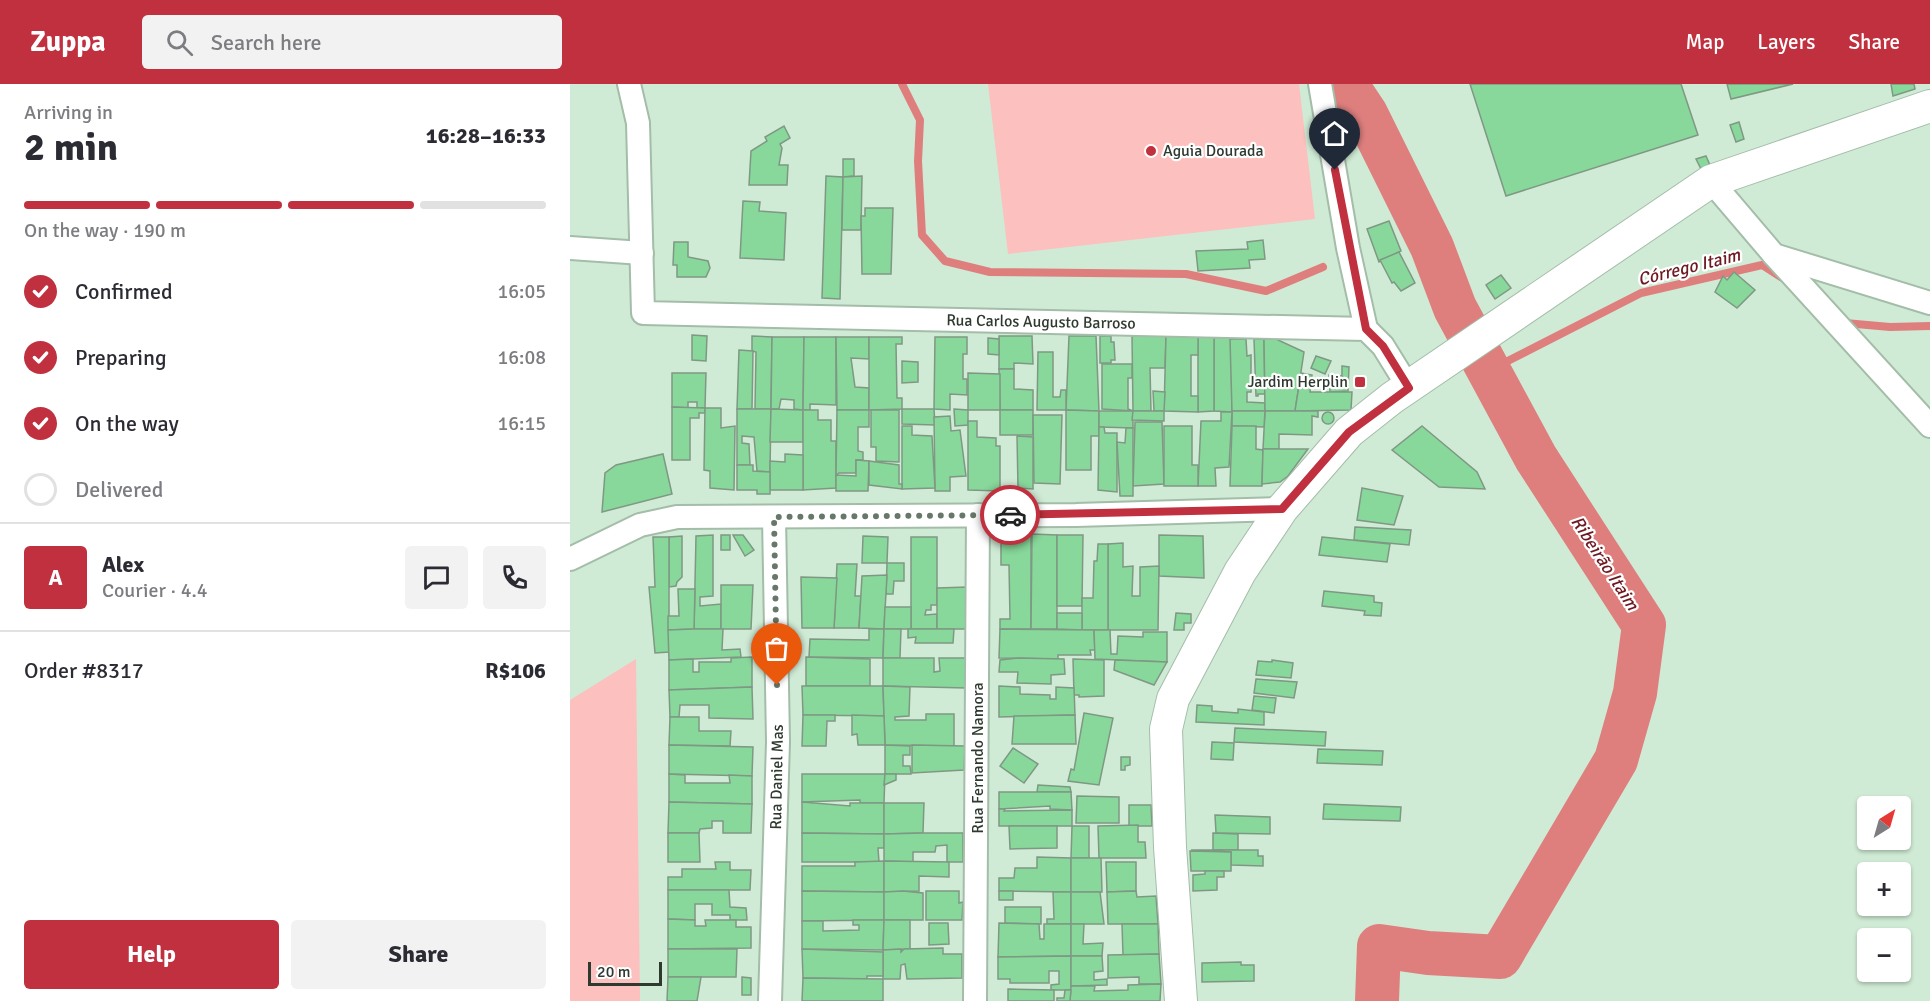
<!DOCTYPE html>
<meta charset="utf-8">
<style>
body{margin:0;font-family:Signika,sans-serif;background:#f2f2f3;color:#2b2b33;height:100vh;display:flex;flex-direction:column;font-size:22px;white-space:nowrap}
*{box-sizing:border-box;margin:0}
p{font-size:20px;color:#7c7c81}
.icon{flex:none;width:33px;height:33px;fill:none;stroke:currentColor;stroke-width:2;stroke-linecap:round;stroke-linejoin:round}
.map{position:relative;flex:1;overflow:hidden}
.sheet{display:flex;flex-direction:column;background:#fff;width:570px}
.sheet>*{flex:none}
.needle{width:39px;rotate:37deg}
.buttons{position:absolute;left:1287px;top:712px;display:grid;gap:12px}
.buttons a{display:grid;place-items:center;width:54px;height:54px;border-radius:6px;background:#fff;box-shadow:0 2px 4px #0004;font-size:30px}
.scale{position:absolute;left:18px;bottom:15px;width:74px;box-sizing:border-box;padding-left:6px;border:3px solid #2e3930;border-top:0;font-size:16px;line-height:21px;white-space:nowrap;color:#2e3930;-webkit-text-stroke:4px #fff;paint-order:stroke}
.pin{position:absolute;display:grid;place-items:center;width:51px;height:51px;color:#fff;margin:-62px -26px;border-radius:50% 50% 50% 0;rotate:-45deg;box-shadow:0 0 6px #0007}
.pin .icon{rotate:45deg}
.courier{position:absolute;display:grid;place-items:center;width:60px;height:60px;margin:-30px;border:4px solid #c1303e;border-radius:50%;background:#fff;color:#222;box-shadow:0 2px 8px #0007}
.headline em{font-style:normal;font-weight:700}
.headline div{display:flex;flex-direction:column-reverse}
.headline{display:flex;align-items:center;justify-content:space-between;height:102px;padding:0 24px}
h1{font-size:39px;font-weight:700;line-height:45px}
.bar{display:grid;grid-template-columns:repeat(4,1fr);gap:9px 6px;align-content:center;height:72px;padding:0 24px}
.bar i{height:8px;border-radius:4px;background:#e1e1e2}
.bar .on{background:#c1303e}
.bar p{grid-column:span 4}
.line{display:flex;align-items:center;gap:15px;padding:0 24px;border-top:2px solid #e1e1e2}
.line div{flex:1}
.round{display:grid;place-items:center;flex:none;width:63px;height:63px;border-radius:6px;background:#f2f2f3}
ol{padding:0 24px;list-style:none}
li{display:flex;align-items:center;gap:18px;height:66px}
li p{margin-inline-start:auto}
li .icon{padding:6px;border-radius:50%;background:#c1303e;color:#fff;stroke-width:4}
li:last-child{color:#7c7c81}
li i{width:33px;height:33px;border:3px solid #e1e1e2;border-radius:50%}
.primary-button{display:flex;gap:12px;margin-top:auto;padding:12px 24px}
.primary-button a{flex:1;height:69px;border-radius:6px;background:#c1303e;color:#fff;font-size:24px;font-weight:700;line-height:69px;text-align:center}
.primary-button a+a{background:#f2f2f3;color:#2b2b33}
header{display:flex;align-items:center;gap:36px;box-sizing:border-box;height:84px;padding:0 30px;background:#c1303e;color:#fff}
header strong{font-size:28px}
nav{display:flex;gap:33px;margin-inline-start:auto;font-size:21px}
.search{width:420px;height:54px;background:#f2f2f3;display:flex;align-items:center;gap:15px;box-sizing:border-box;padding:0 21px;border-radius:6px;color:#7c7c81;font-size:22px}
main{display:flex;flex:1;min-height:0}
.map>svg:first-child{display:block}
.green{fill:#fcc0be}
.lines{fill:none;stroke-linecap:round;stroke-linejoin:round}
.stream{stroke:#de7f7e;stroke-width:8}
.river{stroke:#de7f7e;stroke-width:44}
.building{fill:#87d89a;stroke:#7f9884;stroke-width:1.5}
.street-casing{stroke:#a3bda8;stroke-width:26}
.secondary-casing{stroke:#a3bda8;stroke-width:34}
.street{stroke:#fff;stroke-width:22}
.secondary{stroke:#fff;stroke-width:32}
.done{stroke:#67776a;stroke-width:6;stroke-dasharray:0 10.8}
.route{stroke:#c1303e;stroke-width:8}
.poi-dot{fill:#c1303e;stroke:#fff;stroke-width:2}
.labels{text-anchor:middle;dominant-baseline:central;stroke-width:4.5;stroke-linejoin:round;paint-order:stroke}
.poi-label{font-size:16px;fill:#2e3930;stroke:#fff;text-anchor:start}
.street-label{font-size:16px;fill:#2e3930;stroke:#fff}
.water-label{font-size:18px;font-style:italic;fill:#6e1921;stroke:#fff}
</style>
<header>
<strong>Zuppa</strong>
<div class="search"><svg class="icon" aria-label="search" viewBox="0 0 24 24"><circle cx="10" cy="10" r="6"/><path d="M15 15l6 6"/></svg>Search here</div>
<nav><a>Map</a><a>Layers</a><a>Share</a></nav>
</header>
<main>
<section class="sheet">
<div class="headline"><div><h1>2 min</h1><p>Arriving in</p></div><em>16:28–16:33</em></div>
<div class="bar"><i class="on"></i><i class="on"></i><i class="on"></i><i></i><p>On the way · 190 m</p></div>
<ol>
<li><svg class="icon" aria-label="check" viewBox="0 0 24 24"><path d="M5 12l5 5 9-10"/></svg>Confirmed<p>16:05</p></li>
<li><svg class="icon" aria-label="check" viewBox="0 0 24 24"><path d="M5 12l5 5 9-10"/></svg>Preparing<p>16:08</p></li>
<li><svg class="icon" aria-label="check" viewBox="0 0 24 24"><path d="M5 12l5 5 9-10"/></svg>On the way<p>16:15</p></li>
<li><i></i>Delivered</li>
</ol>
<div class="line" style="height:108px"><b class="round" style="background:#c1303e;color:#fff">A</b><div><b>Alex</b><p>Courier · 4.4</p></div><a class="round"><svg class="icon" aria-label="chat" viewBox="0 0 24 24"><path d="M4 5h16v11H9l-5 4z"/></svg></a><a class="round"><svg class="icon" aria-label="phone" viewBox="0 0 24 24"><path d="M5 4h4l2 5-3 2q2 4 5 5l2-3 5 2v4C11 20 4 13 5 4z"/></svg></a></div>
<div class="line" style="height:78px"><div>Order #8317</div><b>R$106</b></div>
<div class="primary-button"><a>Help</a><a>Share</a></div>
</section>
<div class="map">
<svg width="1360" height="917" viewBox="0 0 1360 917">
<rect width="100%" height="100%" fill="#d0ebd5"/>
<g class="green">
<path d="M418 0H729L745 135 438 170Z"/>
<path d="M66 575 70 917H0V616Z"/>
</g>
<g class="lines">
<g class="stream">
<path d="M332 0 350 36 348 77 352 151 375 177 420 188 616 190 696 207 753 183"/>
<path d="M1275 239 1320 243 1360 242"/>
<path d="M920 286 1071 209 1192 181 1214 195"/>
</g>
<path class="river" d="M776 0 796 30 862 163 885 224 966 374 1074 541 1065 609 1046 676 930 873 858 869 809 862 807 917"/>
</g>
<g class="building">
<path d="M900 0H1111L1128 51 936 112Z"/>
<path d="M1157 0H1223L1161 15Z"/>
<path d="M1321 0H1344L1345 5 1323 12Z"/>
<path d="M1169 38 1174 55 1166 58 1160 41Z"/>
<path d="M214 42 220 54 210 60 212 64 209 81H218L217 101H179L181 67 197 57 195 53Z"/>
<path d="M1136 72 1140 81 1131 85 1126 75Z"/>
<path d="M273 75H284V92L273 93Z"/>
<path d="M256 92 273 93 270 215 252 214Z"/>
<path d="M292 92 291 146H272L273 93Z"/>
<path d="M173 117 190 118 189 127 216 129 214 176 170 174Z"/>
<path d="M295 124H323L321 190H292L291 132H295Z"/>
<path d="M819 137 831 167 809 178 797 145Z"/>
<path d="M693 156 695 175 679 176 680 184 628 187 626 167 678 165 677 158Z"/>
<path d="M104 158H118V173L138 177 140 184 136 193H107V181H103Z"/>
<path d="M829 168 845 199 831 207 824 198 822 199 810 176Z"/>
<path d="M1164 188 1185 206 1167 224 1145 208 1153 192 1157 196Z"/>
<path d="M931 191 941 204 925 215 916 201Z"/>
<path d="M644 250H661L662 328 644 327Z"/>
<path d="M122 251 137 252 136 277 122 276Z"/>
<path d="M628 251H644V327L628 328Z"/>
<path d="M182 252 202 253 201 325H185L186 268 182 267Z"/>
<path d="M429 252H462L463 280 444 279V285H429Z"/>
<path d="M499 252H526L529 327 496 326Z"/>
<path d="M530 252H541V258H544L545 276H541V279H530Z"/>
<path d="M562 252H596L595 284H580L581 327H563Z"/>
<path d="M596 252 628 253V271H621V312H628V328L594 327Z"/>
<path d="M202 253H234L233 326 224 325V316L211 315 209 325H201Z"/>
<path d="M234 253H266V321L240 320V326H233Z"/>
<path d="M266 253H299V275L281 274 285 303 299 304V326H267Z"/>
<path d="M299 253H332V260H326L327 314H332V325L299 326Z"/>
<path d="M365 253H397V270H393V295H397V311L380 310V326L364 325Z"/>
<path d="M418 254 429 255V271L418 270Z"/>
<path d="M660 255H676L677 272 681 271V308H677V318L695 319V327H662Z"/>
<path d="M684 255H694L695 310H688V312H686Z"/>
<path d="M694 255H706L734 268 725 327H695Z"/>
<path d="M169 266 183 267 182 325H167Z"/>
<path d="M468 268H483V313H490L491 306H496V326H467Z"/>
<path d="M746 272 761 277 755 290 741 284Z"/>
<path d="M332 277 348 278V298L332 299Z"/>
<path d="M532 280H562V294H558V325L563 327 532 325Z"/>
<path d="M772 282 779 283 778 307 760 308 759 291 772 292Z"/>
<path d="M429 285H444V305L463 306V326H430Z"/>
<path d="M102 289H136L135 324H127V318H118V324L102 323Z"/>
<path d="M398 289 430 290V326H398Z"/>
<path d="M731 289 742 291 740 308H782L781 326 725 327Z"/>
<path d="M583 307 595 308 594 327H584Z"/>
<path d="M102 323 135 324V329H129V334H120V376H102Z"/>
<path d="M135 324H151V344L165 342 164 406 140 404V387L134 386Z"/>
<path d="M167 325H201L200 388 187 387 184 353 172 352V359L179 360 180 381H167Z"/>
<path d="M201 325 233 326V358H200Z"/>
<path d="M332 325H364L365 341 332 340Z"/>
<path d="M384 325 398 326V341L385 342Z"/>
<path d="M233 326H248V336H261V357H266V404L233 406Z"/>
<path d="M267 326H299V343H288V367L293 368V376H286V389H269L266 391Z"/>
<path d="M301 326H329V378L306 377V363H301Z"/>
<rect x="430" y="326" width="33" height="25"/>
<path d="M496 326 529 327V352H521V386H496Z"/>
<path d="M529 327H563V344L529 343Z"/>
<path d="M563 327H594V337L562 336Z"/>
<path d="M695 327H748V333L742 332V351L709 350V365H693Z"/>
<path d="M695 327 694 343 662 342V327Z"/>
<circle cx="758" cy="334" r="6"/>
<path d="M651 328H662L659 383 645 384 646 402H628L631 337H651Z"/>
<path d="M463 331H492L490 400 464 399Z"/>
<path d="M380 332 381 347 390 346 396 392 380 393V407H365L364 333Z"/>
<path d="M398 337H407V353L426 354V362H430V407L398 406Z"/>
<path d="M565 338H592L594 400 563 402Z"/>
<path d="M332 342H342V351L362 352 365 404 332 405Z"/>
<path d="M594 342H622V381H628V402H594Z"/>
<path d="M662 342H686V365L693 366 692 402H660Z"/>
<path d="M852 342 907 388 915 405 869 403 822 366Z"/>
<path d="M529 343H534L535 349H547V408L528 406Z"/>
<path d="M556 344H563V412H550L547 358 555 359Z"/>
<path d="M447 352 463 353V405L448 404Z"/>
<path d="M693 365H738L718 392 710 398 692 400Z"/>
<path d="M93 370 102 410 32 428 35 389 46 381Z"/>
<path d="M215 370 233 371V406H200V377L215 378Z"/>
<path d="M286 376 299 377 298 407H266V391L286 392Z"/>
<path d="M299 377 329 381V400H332V405L299 401Z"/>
<path d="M167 381H183V387L200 388V410H187V406H167Z"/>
<path d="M792 404 833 412 824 441 787 436Z"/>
<path d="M785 443 841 446 839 461 784 456Z"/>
<path d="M461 450V545H430V535H440L439 481H431V460L442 451Z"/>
<path d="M462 450 487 451V545H461Z"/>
<path d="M143 451V512L130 513V522L151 520V545H124L126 452Z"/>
<rect x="151" y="451" width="9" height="15"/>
<path d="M163 451H173L184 466 175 472Z"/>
<path d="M487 451H513L512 522H487Z"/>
<path d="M589 451 633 452 634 494 589 492Z"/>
<path d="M112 452V493L107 498 106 502 99 503V453Z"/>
<path d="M293 452 318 453 317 479H292Z"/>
<path d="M83 453H99V568L85 569 79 503H85Z"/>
<path d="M341 453H367V521H361V526H356L355 531 367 530V545H341Z"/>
<path d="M752 453 820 460 817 478 749 471Z"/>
<path d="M553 459V483L563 482 562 512H570V483L589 482 588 546H538V460Z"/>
<path d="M528 460H538V546H512V514H523L524 477H527Z"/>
<path d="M317 479H334V497H324L323 510H316Z"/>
<path d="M267 480H287L285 512H291L289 544H264Z"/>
<path d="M317 491 314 545 289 544 292 492Z"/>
<path d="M231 493 267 494 264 544H232Z"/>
<path d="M151 501H183L181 545H151Z"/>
<path d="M397 503 396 545H367V504Z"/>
<path d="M108 505H125L124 545 98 546V532H109Z"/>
<path d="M754 507 804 512V518L812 519 811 532 794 531 795 527 752 522Z"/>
<path d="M315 523H341V545H314Z"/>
<path d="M487 529H512V546L487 545Z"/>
<path d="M606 529 621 530V539H614V546H604Z"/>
<path d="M124 545H153L152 566 170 565 171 573 99 576 98 546Z"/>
<path d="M299 545H314L313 574 239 573 240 555 299 556Z"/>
<path d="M314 545H331L330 574H313Z"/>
<path d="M338 545H384L383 559H345L346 553 338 554Z"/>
<path d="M430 545 524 546 525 566H520L521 571H488V575L429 574Z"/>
<path d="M524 546H540L541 570H547L548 552 573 553V548H597V578L525 575Z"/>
<path d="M182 573V603L99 606V576L123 575V588H129V578H161V574Z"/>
<path d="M236 573 300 575V602H236Z"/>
<path d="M313 574H364V588L370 587 369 574H396V604L313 602Z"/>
<path d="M448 574 494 575 495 590 481 591V600L447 599 448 588H429L430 576Z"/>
<path d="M503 575 534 576V612L509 613V611H504Z"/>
<path d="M545 576 597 578 584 601 544 586Z"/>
<path d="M702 576 723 579 721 594 686 591 688 577 702 578Z"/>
<path d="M686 595 727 598 724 614 684 609Z"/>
<path d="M232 602H313L314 632 233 631Z"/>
<path d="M313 602 340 603 339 632 325 633V636H356V630H384V662L315 661Z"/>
<path d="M429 602 450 603V610L480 611V615H486V603L504 604 505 631 429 633Z"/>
<path d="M182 603 183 635 139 634V621H110L109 633H100L99 606Z"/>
<path d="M684 612 706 614 704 629 682 626Z"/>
<path d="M627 621 642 622V627L668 629V625L694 628V641L626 638Z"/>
<path d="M514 629 543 634 529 701 498 697 501 685 504 686Z"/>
<path d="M233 631H265V637H257L256 662H232Z"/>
<path d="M282 631 314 632 315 661H288L287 650 282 651Z"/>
<path d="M505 631 506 660H442L444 632Z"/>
<path d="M100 633H129V647H161L160 662 99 661Z"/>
<path d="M665 644 756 648 755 662 664 658Z"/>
<path d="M642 658 664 659 663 676 641 675Z"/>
<path d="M99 661 183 663 182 692 99 690Z"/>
<path d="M315 661 340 662V671H333V682H340L341 690H315Z"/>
<path d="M342 661 395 662 394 686 342 689Z"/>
<path d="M443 664 468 680 454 699 430 682Z"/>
<path d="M748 665 813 667 812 681 747 679Z"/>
<path d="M551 673H560V681L555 682V686H551Z"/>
<path d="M99 690 115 691V699H160L159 691 182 692V720L99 718Z"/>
<path d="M232 690H315L314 719H290V716L232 718Z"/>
<path d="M315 690H326V696L314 701Z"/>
<path d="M468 701 500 703 501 708H467Z"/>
<path d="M429 708H501L502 726 480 725V722L429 725Z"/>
<path d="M507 712 549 713V739H506Z"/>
<path d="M99 718 182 720 181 749H153V737H142V744L130 745 129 749H98Z"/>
<path d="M232 718 280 722V719H314V750L232 749Z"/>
<path d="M314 719H354L353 749 314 750Z"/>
<path d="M754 720 831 723 830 737 753 735Z"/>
<path d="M559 721H581L582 742H559Z"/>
<path d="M429 725H435L434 727 502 726V742H429Z"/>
<path d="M645 731 700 733V750L646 749Z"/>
<path d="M568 741V758H575L576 774H529L528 742Z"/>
<path d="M439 742H487V764L440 765Z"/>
<path d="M502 742H519V774H501Z"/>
<path d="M98 749H129L130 778H98Z"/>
<path d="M232 749 314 750V764H308L309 778H232Z"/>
<path d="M353 749H393V778H377V761L366 762 365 768H343V778L314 777V750Z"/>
<path d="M643 749 668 750V766H643Z"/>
<path d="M621 766H688V772H693V782L661 781V768Z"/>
<path d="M620 767 661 768V787H621Z"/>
<path d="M467 773 501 774V808L429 807V794H444L445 784H467Z"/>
<path d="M501 774H531L532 808H501Z"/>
<path d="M314 777V808L232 807V782H285V778Z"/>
<path d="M314 777 379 778V793L349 792V807L314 808Z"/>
<path d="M145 778H160V786H181L180 806H98V793H112V785H146Z"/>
<path d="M536 778H566V807L537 808Z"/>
<path d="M635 787H654V793H647V806L623 807V791L635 790Z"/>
<path d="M98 806H159L160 823 176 824 177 836H160V831H142V820H125V836L98 835Z"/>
<path d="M232 807 314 808V836L232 837Z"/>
<path d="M333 807 353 809V836H314V808Z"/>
<path d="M356 807H389V819L393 818 392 836H356Z"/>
<rect x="429" y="807" width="14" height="9"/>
<path d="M566 807 567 813 586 812 588 840H538L537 808Z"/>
<path d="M483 808H501V840H477V835H484Z"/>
<path d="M501 808H530L534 840H501Z"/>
<path d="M435 823H471V840L435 839Z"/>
<path d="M98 835 125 836V842H136L135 836H166V843H181V864L98 865Z"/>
<path d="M283 836H314L313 866 232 865V837H253V847L289 846V841H283Z"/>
<path d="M314 836H340V865L313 866Z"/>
<path d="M359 839H378L379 860 359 861Z"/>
<path d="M429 839 469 840 470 855H474V840H501V872L428 873Z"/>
<path d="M501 840H514L513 860 533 859 532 872H501Z"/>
<path d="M552 840H588L589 870 553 871Z"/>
<path d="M373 864V870H392V894L337 895 335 880 331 881 330 895H313V866L331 865V868L334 865Z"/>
<path d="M98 865H167L166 893H98Z"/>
<path d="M232 865 313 868V892H297V895L233 894Z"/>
<path d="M589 870 591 900H569V893L538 894V871Z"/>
<path d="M501 872V906H481V901L489 900V887H479V899H440V895H428V873Z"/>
<path d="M501 872H532L533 887 524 888V896L537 895V901L501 902Z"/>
<path d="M671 878V881H684V897L632 898V879Z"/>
<path d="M98 893H131L127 917H97Z"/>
<path d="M172 893 181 894V911H172Z"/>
<path d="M233 894 313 895V917H232Z"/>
<path d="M591 900 590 917H500L501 902H525L524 907 558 906V901Z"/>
<path d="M438 905 484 906V917H438Z"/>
<path d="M495 906H501L500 917H487V914H494Z"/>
</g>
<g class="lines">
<defs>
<g id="street">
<path d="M59 0 68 39 73 229 796 245 813 262 839 304"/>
<path d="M750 0 778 164 796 245"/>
<path d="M1141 97 1204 171 1360 219"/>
<path d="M0 164 72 169"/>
<path d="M1204 171 1360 342"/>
<path d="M0 475 70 441 107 433 506 431 712 425"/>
<path d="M200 917 208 658 204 433"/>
<path d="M405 917 408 431"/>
</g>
<path id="secondary" d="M611 917 600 763 596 645 603 615 670 488 712 425 779 348 822 314 1141 97 1360 22"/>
</defs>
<use href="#street" class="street-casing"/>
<use href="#secondary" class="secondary-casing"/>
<use href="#street" class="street"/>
<use href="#secondary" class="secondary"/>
</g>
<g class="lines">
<path class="done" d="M207 601 204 433 440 431"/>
<path class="route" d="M440 431 712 425 779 348 839 304 813 262 796 245 765 86"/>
</g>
<g class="poi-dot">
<circle cx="581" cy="67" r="6"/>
<rect x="784" y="292" width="12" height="12" rx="3"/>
</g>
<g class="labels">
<g class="poi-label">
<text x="593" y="67">Aguia Dourada</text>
<text x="778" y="298" text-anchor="end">Jardim Herplin</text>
</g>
<g class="street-label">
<text transform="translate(471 238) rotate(1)">Rua Carlos Augusto Barroso</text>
<text transform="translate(408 674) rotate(-90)">Rua Fernando Namora</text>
<text transform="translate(207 693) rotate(-89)">Rua Daniel Mas</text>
</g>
<g class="water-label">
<text transform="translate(1119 183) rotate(-14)">Córrego Itaim</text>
<text transform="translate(1035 479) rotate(57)">Ribeirão Itaim</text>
</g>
</g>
</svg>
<div class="buttons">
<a><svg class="needle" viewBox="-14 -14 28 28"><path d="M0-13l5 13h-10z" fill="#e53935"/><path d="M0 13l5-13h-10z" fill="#7c7c81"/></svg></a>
<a>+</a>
<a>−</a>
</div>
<div class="scale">20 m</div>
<div class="pin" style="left:207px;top:601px;background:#ea580c"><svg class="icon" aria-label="bag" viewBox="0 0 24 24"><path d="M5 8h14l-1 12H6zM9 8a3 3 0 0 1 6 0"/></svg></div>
<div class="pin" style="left:765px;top:86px;background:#1f2937"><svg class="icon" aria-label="home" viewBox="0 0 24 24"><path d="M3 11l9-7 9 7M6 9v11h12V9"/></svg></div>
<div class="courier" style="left:440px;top:431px"><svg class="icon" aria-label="car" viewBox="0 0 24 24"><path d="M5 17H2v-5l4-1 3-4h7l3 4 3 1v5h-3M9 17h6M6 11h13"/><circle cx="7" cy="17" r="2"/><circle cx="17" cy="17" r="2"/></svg></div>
</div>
</main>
